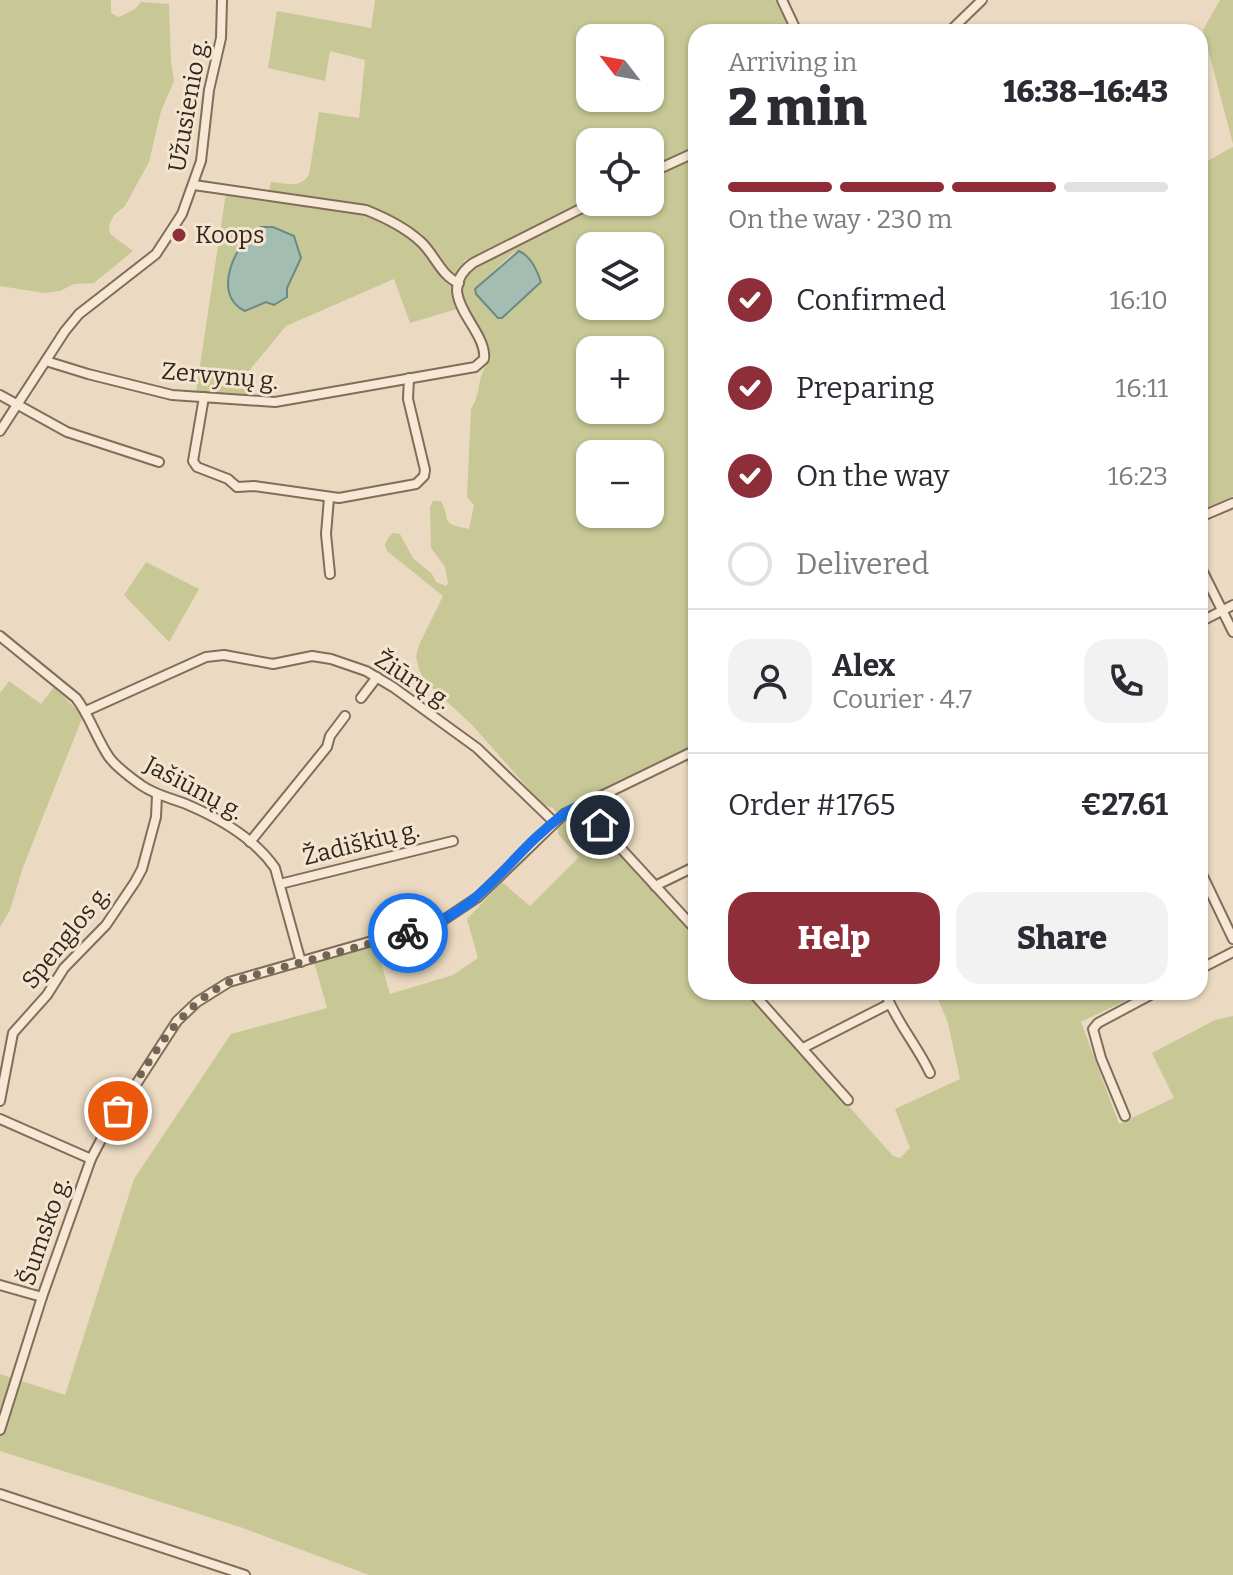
<!DOCTYPE html>
<meta charset="utf-8">
<style>
body{margin:0;font-family:Bitter,serif;background:#f2f2f3;color:#2b2b33;height:100vh;display:flex;flex-direction:column;font-size:30px;white-space:nowrap}
*{box-sizing:border-box;margin:0}
p{font-size:26px;color:#7c7c81}
.icon{flex:none;width:44px;height:44px;fill:none;stroke:currentColor;stroke-width:2;stroke-linecap:round;stroke-linejoin:round}
.map{position:relative;flex:1;overflow:hidden}
.details{position:absolute;left:688px;top:24px;width:520px;height:976px;display:flex;flex-direction:column;background:#fff;border-radius:24px;box-shadow:0 2px 6px #0004}
.details>*{flex:none}
.needle{width:52px;rotate:301deg}
.buttons{position:absolute;left:576px;top:24px;display:grid;gap:16px}
.buttons a{display:grid;place-items:center;width:88px;height:88px;border-radius:16px;background:#fff;box-shadow:0 2px 6px #0004;font-size:40px}
.pin{position:absolute;display:grid;place-items:center;width:68px;height:68px;color:#fff;margin:-34px;border:4px solid #fff;border-radius:50%;box-shadow:0 2px 8px #0007}
.courier{position:absolute;display:grid;place-items:center;width:80px;height:80px;margin:-40px;border:6px solid #1a73e8;border-radius:50%;background:#fff;color:#222;box-shadow:0 2px 10px #0007}
.summary em{font-style:normal;font-weight:800}
.summary div{display:flex;flex-direction:column-reverse}
.summary{display:flex;align-items:center;justify-content:space-between;height:136px;padding:0 40px}
h1{font-size:52px;font-weight:800;line-height:60px}
.bar{display:grid;grid-template-columns:repeat(4,1fr);gap:12px 8px;align-content:center;height:96px;padding:0 40px}
.bar i{height:10px;border-radius:6px;background:#e1e1e2}
.bar .active{background:#8e2e38}
.bar p{grid-column:span 4}
.line{display:flex;align-items:center;gap:20px;padding:0 40px;border-top:2px solid #e1e1e2}
.line div{flex:1}
.round{display:grid;place-items:center;flex:none;width:84px;height:84px;border-radius:24px;background:#f2f2f3}
ol{padding:0 40px;list-style:none}
li{display:flex;align-items:center;gap:24px;height:88px}
li p{margin-inline-start:auto}
li .icon{padding:8px;border-radius:50%;background:#8e2e38;color:#fff;stroke-width:4}
li:last-child{color:#7c7c81}
li i{width:44px;height:44px;border:4px solid #e1e1e2;border-radius:50%}
.action{display:flex;gap:16px;margin-top:auto;padding:16px 40px}
.action a{flex:1;height:92px;border-radius:24px;background:#8e2e38;color:#fff;font-size:32px;font-weight:800;line-height:92px;text-align:center}
.action a+a{background:#f2f2f3;color:#2b2b33}
.map>svg:first-child{display:block}
.green{fill:#c7c896;fill-rule:evenodd}
.water{fill:#a3bdb3;stroke:#6b8a80;stroke-width:2}
.lines{fill:none;stroke-linecap:round;stroke-linejoin:round}
.street-casing{stroke:#836c5a;stroke-width:12}
.street{stroke:#f6e8d4;stroke-width:8}
.done{stroke:#736556;stroke-width:8;stroke-dasharray:0 14.4}
.route{stroke:#1a73e8;stroke-width:10}
.poi-dot{fill:#8e2e38;stroke:#f3e5d0;stroke-width:3}
.labels{text-anchor:middle;dominant-baseline:central;stroke-width:6;stroke-linejoin:round;paint-order:stroke}
.street-label{font-size:24px;fill:#33261d;stroke:#f3e5d0}
.poi-label{font-size:24px;fill:#33261d;stroke:#f3e5d0;text-anchor:start}
</style>
<div class="map">
<svg width="1233" height="1575" viewBox="0 0 1233 1575">
<rect width="100%" height="100%" fill="#ebdac1"/>
<g class="green">
<path d="M0 0H111V13L119 17 135 9 141 2 169 4 171 61 174 81 161 111 149 162 125 206 114 215 109 225 110 234 133 251 94 283 74 284 60 291 44 293 0 286Z"/>
<path d="M375 0H775L791 32H696V148L650 170V142H590V199L465 260C454 276 452 290 457 309L410 323 394 279 286 326 248 372 252 399 196 392 226 193 267 198 271 182C285 183 300 189 309 175L319 112 359 118 365 60 330 51 325 81 268 68 277 11 371 28ZM590 38H650V98H590ZM273 227 294 236 297 267 287 288V297L261 303 233 300 227 284Z"/>
<path d="M1220 0H1233V144L1203 30Z"/>
<path d="M1233 147V496L1200 510V165Z"/>
<path d="M696 156V781L681 752 577 802 582 811 696 935V992H747L893 1156 900 1158 910 1148 895 1109 960 1079 948 1023 935 992H1131L1133 997 1081 1022 1119 1124 1174 1098 1152 1053 1215 1020 1233 1016V1575H369L240 1527 0 1451V1374L65 1395 134 1179 231 1034 327 1008 314 962 376 945 390 994 453 975 478 958 467 919 502 882 530 906 579 857 558 834V825L561 820 553 808 543 805 472 725 426 682 419 670 416 656 419 645 443 596 387 551 385 545 388 538 393 533 400 534 413 558 432 574 436 582 446 586 448 583 445 567 431 548 430 507 433 501H441C452 521 438 523 469 529L474 505 467 497 471 409C482 393 476 373 491 360 481 327 441 296 475 266L601 202H650V178ZM590 246H650V306H590ZM519 251C531 256 537 270 541 282L502 318H498L476 294 475 289 514 252ZM590 350H650V410H590ZM590 454H650V514H590Z"/>
<path d="M146 562 199 589 169 642 124 595Z"/>
<path d="M9 681 41 704 54 687 83 716 23 867 10 910 0 927V693Z"/>
</g>
<g class="water">
<path d="M261 227H273L294 236 301 258 287 288V297L274 305 266 302 245 311C210 295 236 240 261 227Z"/>
<path d="M519 251C531 256 537 270 541 282L502 318H498L476 294 475 289Z"/>
</g>
<g class="lines">
<defs>
<g id="street">
<path d="M782 0 797 32"/>
<path d="M949 32 982 0"/>
<path d="M650 173 696 152"/>
<path d="M194 185 366 210C386 218 405 227 421 242 435 255 441 276 459 283"/>
<path d="M46 361 88 374 172 395 275 402 475 367 484 359C488 328 430 295 473 263L594 202"/>
<path d="M0 395 67 432 159 462"/>
<path d="M204 397 193 461 197 467 228 479 237 487 254 486 339 498 416 484 424 476 425 470 408 399 409 378"/>
<path d="M0 431 65 331 79 314 156 254 182 214 201 161 209 90 221 38 222 0"/>
<path d="M329 498 326 534 330 574"/>
<path d="M1200 517 1233 503"/>
<path d="M1200 566 1233 632"/>
<path d="M1200 622 1233 605"/>
<path d="M0 636 76 698C90 716 96 738 109 757 117 768 130 777 141 785 155 795 171 798 186 804 219 818 255 839 275 868L301 962"/>
<path d="M361 698 377 677"/>
<path d="M86 711 206 657 224 655 273 664 312 656 331 659 366 671 393 687 477 748 554 822"/>
<path d="M581 805 696 930"/>
<path d="M250 842 327 747 330 736 345 716"/>
<path d="M1200 870 1233 939"/>
<path d="M280 884 453 841"/>
<path d="M655 886 696 866"/>
<path d="M1200 969 1233 952"/>
<path d="M752 992 848 1100"/>
<path d="M885 992C896 1022 917 1045 930 1073"/>
<path d="M803 1048 889 1004"/>
<path d="M0 1101 13 1033 47 995 64 968 106 925 135 882 142 869 156 817 157 795"/>
<path d="M1125 1116 1101 1058 1093 1029 1098 1023 1156 992"/>
<path d="M0 1119 91 1159"/>
<path d="M0 1285 42 1297"/>
<path d="M0 1430 42 1297 91 1159 104 1134 177 1021 197 1002 229 982 442 921 478 897 564 814 696 750"/>
<path d="M0 1494 245 1575"/>
</g>
</defs>
<use href="#street" class="street-casing"/>
<use href="#street" class="street"/>
</g>
<g class="lines">
<path class="done" d="M118 1111C150 1062 175 1008 229 982L408 933"/>
<path class="route" d="M408 933C485 912 505 857 564 814L581 805 600 825"/>
</g>
<circle class="poi-dot" cx="179" cy="235" r="8"/>
<g class="labels">
<g class="street-label">
<text transform="translate(188 105) rotate(-80)">Užusienio g.</text>
<text transform="translate(220 376) rotate(5)">Zervynų g.</text>
<text transform="translate(413 680) rotate(33)">Žiūrų g.</text>
<text transform="translate(194 788) rotate(28)">Jašiūnų g.</text>
<text transform="translate(361 843) rotate(-14)">Žadiškių g.</text>
<text transform="translate(66 937) rotate(-51)">Spenglos g.</text>
<text transform="translate(44 1231) rotate(-71)">Šumsko g.</text>
</g>
<g class="poi-label">
<text x="195" y="235">Koops</text>
</g>
</g>
</svg>
<div class="buttons">
<a><svg class="needle" viewBox="-14 -14 28 28"><path d="M0-13l5 13h-10z" fill="#e53935"/><path d="M0 13l5-13h-10z" fill="#7c7c81"/></svg></a>
<a><svg class="icon" aria-label="locate" viewBox="0 0 24 24"><circle cx="12" cy="12" r="6"/><path d="M12 2v4M12 18v4M2 12h4M18 12h4"/></svg></a>
<a><svg class="icon" aria-label="layers" viewBox="0 0 24 24"><path d="M12 4l9 5-9 5-9-5zM3 14l9 5 9-5"/></svg></a>
<a>+</a>
<a>−</a>
</div>
<div class="pin" style="left:118px;top:1111px;background:#ea580c"><svg class="icon" aria-label="bag" viewBox="0 0 24 24"><path d="M5 8h14l-1 12H6zM9 8a3 3 0 0 1 6 0"/></svg></div>
<div class="pin" style="left:600px;top:825px;background:#1f2937"><svg class="icon" aria-label="home" viewBox="0 0 24 24"><path d="M3 11l9-7 9 7M6 9v11h12V9"/></svg></div>
<div class="courier" style="left:408px;top:933px"><svg class="icon" aria-label="bike" viewBox="0 0 24 24"><circle cx="6" cy="16" r="4"/><circle cx="18" cy="16" r="4"/><path d="M6 16l4-8h5l3 8M10 8l3 8H6M13 5h3"/></svg></div>
<section class="details">
<div class="summary"><div><h1>2 min</h1><p>Arriving in</p></div><em>16:38–16:43</em></div>
<div class="bar"><i class="active"></i><i class="active"></i><i class="active"></i><i></i><p>On the way · 230 m</p></div>
<ol>
<li><svg class="icon" aria-label="check" viewBox="0 0 24 24"><path d="M5 12l5 5 9-10"/></svg>Confirmed<p>16:10</p></li>
<li><svg class="icon" aria-label="check" viewBox="0 0 24 24"><path d="M5 12l5 5 9-10"/></svg>Preparing<p>16:11</p></li>
<li><svg class="icon" aria-label="check" viewBox="0 0 24 24"><path d="M5 12l5 5 9-10"/></svg>On the way<p>16:23</p></li>
<li><i></i>Delivered</li>
</ol>
<div class="line" style="height:144px"><a class="round"><svg class="icon" aria-label="person" viewBox="0 0 24 24"><circle cx="12" cy="8" r="4"/><path d="M4 21q1-7 8-7t8 7"/></svg></a><div><b>Alex</b><p>Courier · 4.7</p></div><a class="round"><svg class="icon" aria-label="phone" viewBox="0 0 24 24"><path d="M5 4h4l2 5-3 2q2 4 5 5l2-3 5 2v4C11 20 4 13 5 4z"/></svg></a></div>
<div class="line" style="height:104px"><div>Order #1765</div><b>€27.61</b></div>
<div class="action"><a>Help</a><a>Share</a></div>
</section>
</div>
